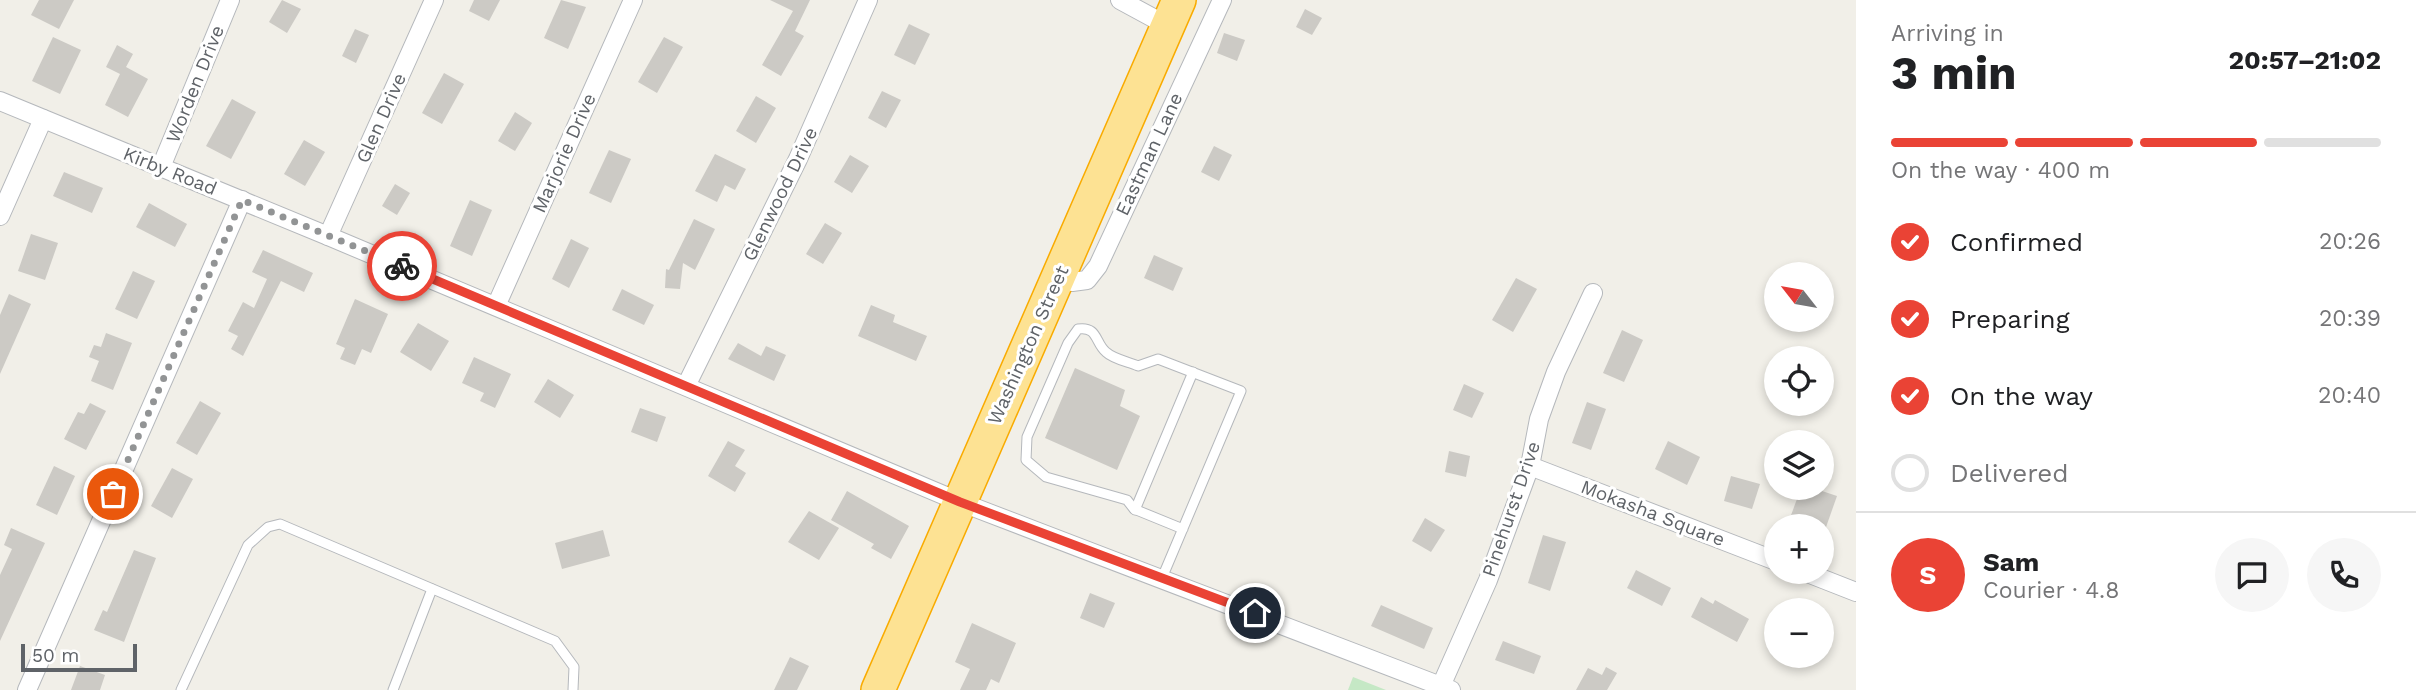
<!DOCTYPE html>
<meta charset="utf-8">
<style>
body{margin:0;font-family:"Work Sans",sans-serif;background:#f6f6f6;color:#202124;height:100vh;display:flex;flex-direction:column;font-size:26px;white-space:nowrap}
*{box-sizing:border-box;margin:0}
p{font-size:23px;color:#757577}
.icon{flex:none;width:38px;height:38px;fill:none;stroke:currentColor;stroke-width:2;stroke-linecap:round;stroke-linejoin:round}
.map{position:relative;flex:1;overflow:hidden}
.panel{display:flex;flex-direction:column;background:#fff;width:560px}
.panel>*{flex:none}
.needle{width:46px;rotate:301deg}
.fabs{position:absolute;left:1764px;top:262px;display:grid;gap:14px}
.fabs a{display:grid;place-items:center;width:70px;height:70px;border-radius:50%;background:#fff;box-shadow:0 4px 10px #0003;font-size:35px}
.scale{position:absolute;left:21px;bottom:18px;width:116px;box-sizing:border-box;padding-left:7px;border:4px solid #5f6368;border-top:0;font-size:19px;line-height:24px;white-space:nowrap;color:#5f6368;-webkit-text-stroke:5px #fff;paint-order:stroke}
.pin{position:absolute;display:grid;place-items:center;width:60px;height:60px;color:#fff;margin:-30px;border:4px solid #fff;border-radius:50%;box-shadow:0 2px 7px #0007}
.courier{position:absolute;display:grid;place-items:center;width:70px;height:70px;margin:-35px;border:5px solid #ea4335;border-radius:50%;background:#fff;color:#222;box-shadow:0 2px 9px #0007}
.overview em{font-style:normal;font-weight:700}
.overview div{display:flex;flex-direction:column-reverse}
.overview{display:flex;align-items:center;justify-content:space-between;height:119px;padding:0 35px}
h1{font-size:46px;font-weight:700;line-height:52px}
.bar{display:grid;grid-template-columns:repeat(4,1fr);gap:10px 7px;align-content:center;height:84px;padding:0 35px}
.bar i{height:9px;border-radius:5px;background:#e0e0e0}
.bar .on{background:#ea4335}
.bar p{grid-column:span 4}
.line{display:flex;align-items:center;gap:18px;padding:0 35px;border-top:2px solid #e0e0e0}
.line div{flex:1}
.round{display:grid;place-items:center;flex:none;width:74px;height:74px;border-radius:37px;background:#f6f6f6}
ol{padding:0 35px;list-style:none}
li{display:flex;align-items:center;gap:21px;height:77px}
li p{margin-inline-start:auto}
li .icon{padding:7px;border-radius:50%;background:#ea4335;color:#fff;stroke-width:4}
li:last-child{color:#757577}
li i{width:38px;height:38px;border:4px solid #e0e0e0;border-radius:50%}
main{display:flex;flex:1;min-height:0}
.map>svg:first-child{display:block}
.green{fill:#c5e8c5}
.building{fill:#cccac5}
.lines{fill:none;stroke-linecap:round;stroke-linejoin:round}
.lane-casing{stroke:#b5b8bc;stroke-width:11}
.street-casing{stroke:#b5b8bc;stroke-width:20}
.highway-casing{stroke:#f9ab00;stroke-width:36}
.lane{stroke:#fff;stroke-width:9}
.street{stroke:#fff;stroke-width:18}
.highway{stroke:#fde293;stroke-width:33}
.done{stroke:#929495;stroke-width:7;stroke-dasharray:0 12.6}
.route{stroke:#ea4335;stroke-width:9}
.labels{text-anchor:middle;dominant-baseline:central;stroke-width:6;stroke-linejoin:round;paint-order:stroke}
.street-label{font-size:19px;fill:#5f6368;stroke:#fff}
</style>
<main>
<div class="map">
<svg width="1856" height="690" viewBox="0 0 1856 690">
<rect width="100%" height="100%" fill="#f1efe8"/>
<path class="green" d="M1353 677 1386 690H1348Z"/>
<g class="building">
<path d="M39 0H74L59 29 31 15Z"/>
<path d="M282 0 301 9 287 33 269 22Z"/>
<path d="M474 0H500L489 21 469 11Z"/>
<path d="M561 0 586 7 568 49 544 38Z"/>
<path d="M770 0H810L795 31 804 36 781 76 762 65 793 11Z"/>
<path d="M1305 9 1322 18 1312 35 1296 27Z"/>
<path d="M909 24 930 34 915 65 894 55Z"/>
<path d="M355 29 369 35 356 63 342 56Z"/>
<path d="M1224 33 1245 40 1237 61 1217 53Z"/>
<path d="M53 37 81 50 60 94 32 81Z"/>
<path d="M664 37 683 47 657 93 638 82Z"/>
<path d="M117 45 133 54 126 67 148 79 128 117 105 105 120 74 106 67Z"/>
<path d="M444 73 464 84 442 124 422 113Z"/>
<path d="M882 91 901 100 886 128 868 118Z"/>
<path d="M756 96 776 108 756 143 736 131Z"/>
<path d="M232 99 256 112 231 159 206 146Z"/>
<path d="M515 112 532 123 515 151 498 141Z"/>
<path d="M304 140 325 152 305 186 284 174Z"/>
<path d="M1214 146 1232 155 1219 181 1201 172Z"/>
<path d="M609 150 631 159 611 203 589 193Z"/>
<path d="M715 154 746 169 735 190 725 185 717 202 695 191Z"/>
<path d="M850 155 869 166 852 193 834 182Z"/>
<path d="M64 172 103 188 92 213 53 196Z"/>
<path d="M395 184 410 193 397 215 382 206Z"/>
<path d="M470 200 492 210 472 256 450 246Z"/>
<path d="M149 203 187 224 175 247 136 227Z"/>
<path d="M694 219 715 229 695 270 683 263 680 289 665 288 666 269 669 270Z"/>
<path d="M825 223 842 233 823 264 806 254Z"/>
<path d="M31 234 58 243 45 280 18 271Z"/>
<path d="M571 239 589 248 569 288 552 279Z"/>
<path d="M263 250 313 273 304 292 281 281 243 356 231 349 238 336 228 331 243 302 254 308 267 279 252 272Z"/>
<path d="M1154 255 1183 268 1173 291 1144 278Z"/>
<path d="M133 271 155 281 137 319 115 309Z"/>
<path d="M1516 278 1537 289 1513 332 1492 320Z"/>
<path d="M622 289 654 305 644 325 612 310Z"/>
<path d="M9 294 31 304 0 374V315Z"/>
<path d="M355 299 388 314 371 353 362 349 355 365 340 359 345 348 336 344Z"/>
<path d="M871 305 895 315 893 322 927 336 916 361 858 336Z"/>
<path d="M418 323 449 341 431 371 400 352Z"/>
<path d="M1622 330 1643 340 1624 382 1603 373Z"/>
<path d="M106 333 132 343 113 390 91 381 99 361 89 357 94 345 101 347Z"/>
<path d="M738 343 761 356 766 346 786 355 774 381 728 359Z"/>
<path d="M474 357 511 374 495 408 480 401 484 393 462 383Z"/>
<path d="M1075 368 1125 390 1120 406 1140 416 1117 470 1045 438Z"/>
<path d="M548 379 574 395 560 418 534 402Z"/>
<path d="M1464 384 1484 393 1472 418 1453 410Z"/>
<path d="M200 401 221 413 197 455 176 443Z"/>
<path d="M1587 402 1606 409 1591 450 1572 443Z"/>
<path d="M90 403 106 411 86 450 64 439 78 412 84 414Z"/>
<path d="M640 408 666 417 657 442 631 432Z"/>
<path d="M728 441 745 450 735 466 746 473 735 492 708 476Z"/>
<path d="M1668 441 1700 457 1687 485 1655 469Z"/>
<path d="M1449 451 1470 456 1466 477 1445 472Z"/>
<path d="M54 466 75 476 57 515 36 505Z"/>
<path d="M172 468 193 479 172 518 151 506Z"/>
<path d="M1731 476 1760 484 1752 509 1724 501Z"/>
<path d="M1801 488H1813L1837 496 1825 530 1790 518Z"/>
<path d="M847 491 909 526 891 559 871 548 874 544 831 520Z"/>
<path d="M809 511 839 528 819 560 788 542Z"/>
<path d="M1425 518 1445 530 1431 552 1412 541Z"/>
<path d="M11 528 45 543 0 641V575L12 549 4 545Z"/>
<path d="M603 530 610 556 562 569 555 543Z"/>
<path d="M1543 535 1566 542 1550 591 1528 583Z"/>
<path d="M134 550 156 558 124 642 94 630 103 610 107 612Z"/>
<path d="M1636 570 1671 588 1662 606 1627 588Z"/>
<path d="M1090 593 1115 603 1104 628 1080 618Z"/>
<path d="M1701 597 1713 604 1715 600 1749 619 1737 642 1691 617Z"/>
<path d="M1381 605 1433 628 1424 649 1371 626Z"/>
<path d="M972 623 1016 643 999 683 991 679 986 690H960L970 669 955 662Z"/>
<path d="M1503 641 1541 656 1534 674 1495 660Z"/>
<path d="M790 657 809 666 797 690H774Z"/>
<path d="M80 666 105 675 100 690H71Z"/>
<path d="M1606 667 1617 673 1607 690H1576L1588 668 1602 675Z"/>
</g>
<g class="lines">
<defs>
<g id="lane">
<path d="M1135 510 1193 372"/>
<path d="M1162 578 1241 391 1158 359 1138 366C1129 362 1113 359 1106 352 1095 343 1098 326 1078 329L1068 343 1027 437 1026 460 1046 477 1127 500 1134 509 1183 529"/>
<path d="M181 690 248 545 268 527 280 524 555 641 574 667 573 690"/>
<path d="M393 690 432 589"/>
</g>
<g id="street">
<path d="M1120 0 1168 26"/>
<path d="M0 101 328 236 960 502 1451 690"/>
<path d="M161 167 230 0"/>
<path d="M0 216 43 119"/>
<path d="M328 236 434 0"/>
<path d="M1058 276 1072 282 1087 280 1098 266 1222 0"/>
<path d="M496 306 633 0"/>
<path d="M686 386 798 159 868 0"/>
<path d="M1530 466 1776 561"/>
<path d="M1805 572 1856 592"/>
<path d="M1441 686 1488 580 1530 466 1539 419 1556 372 1593 293"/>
<path d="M27 690 242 200"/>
</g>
<path id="highway" d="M878 690 1179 0"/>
</defs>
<use href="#lane" class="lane-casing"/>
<use href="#street" class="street-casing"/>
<use href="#highway" class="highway-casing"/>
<use href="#lane" class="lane"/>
<use href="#street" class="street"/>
<use href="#highway" class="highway"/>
</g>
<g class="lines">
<path class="done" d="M113 494 242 200 402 266"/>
<path class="route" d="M402 266 960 502 1255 613"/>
</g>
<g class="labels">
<g class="street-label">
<text transform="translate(195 84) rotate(-68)">Worden Drive</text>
<text transform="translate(381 118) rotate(-66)">Glen Drive</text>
<text transform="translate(564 153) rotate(-66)">Marjorie Drive</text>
<text transform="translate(1149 154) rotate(-65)">Eastman Lane</text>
<text transform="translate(170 171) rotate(22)">Kirby Road</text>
<text transform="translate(780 194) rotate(-64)">Glenwood Drive</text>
<text transform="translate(1028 345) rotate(-66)">Washington Street</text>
<text transform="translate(1511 509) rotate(-71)">Pinehurst Drive</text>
<text transform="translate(1653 513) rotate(21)">Mokasha Square</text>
</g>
</g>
</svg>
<div class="fabs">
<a><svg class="needle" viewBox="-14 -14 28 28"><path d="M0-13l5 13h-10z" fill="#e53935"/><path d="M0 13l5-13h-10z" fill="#757577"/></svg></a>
<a><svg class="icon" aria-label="locate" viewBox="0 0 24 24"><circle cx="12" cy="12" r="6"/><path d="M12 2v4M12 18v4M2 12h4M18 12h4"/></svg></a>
<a><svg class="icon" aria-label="layers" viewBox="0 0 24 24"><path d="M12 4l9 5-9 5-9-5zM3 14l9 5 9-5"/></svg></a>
<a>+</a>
<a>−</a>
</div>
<div class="scale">50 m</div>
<div class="pin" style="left:113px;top:494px;background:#ea580c"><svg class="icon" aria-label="bag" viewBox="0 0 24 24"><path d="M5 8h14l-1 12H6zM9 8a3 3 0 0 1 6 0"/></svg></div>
<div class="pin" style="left:1255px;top:613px;background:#1f2937"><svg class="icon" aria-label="home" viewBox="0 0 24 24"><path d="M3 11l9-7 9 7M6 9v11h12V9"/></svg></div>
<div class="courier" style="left:402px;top:266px"><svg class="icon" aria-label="bike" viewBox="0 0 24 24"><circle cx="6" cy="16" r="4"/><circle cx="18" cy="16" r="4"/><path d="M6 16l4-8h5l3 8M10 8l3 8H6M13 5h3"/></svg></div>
</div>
<section class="panel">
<div class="overview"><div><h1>3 min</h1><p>Arriving in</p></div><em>20:57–21:02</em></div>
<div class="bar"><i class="on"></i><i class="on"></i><i class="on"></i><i></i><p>On the way · 400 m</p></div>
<ol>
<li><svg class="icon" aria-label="check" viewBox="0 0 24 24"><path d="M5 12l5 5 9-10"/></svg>Confirmed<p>20:26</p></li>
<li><svg class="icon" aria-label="check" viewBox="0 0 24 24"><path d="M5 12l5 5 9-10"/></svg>Preparing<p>20:39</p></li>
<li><svg class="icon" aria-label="check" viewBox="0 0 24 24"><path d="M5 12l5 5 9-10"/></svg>On the way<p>20:40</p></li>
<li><i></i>Delivered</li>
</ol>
<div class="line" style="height:126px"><b class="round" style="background:#ea4335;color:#fff">S</b><div><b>Sam</b><p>Courier · 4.8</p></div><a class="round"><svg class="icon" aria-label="chat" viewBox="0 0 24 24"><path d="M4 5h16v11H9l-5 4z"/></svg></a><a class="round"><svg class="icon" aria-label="phone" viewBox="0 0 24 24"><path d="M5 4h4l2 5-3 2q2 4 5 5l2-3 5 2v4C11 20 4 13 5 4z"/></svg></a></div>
</section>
</main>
